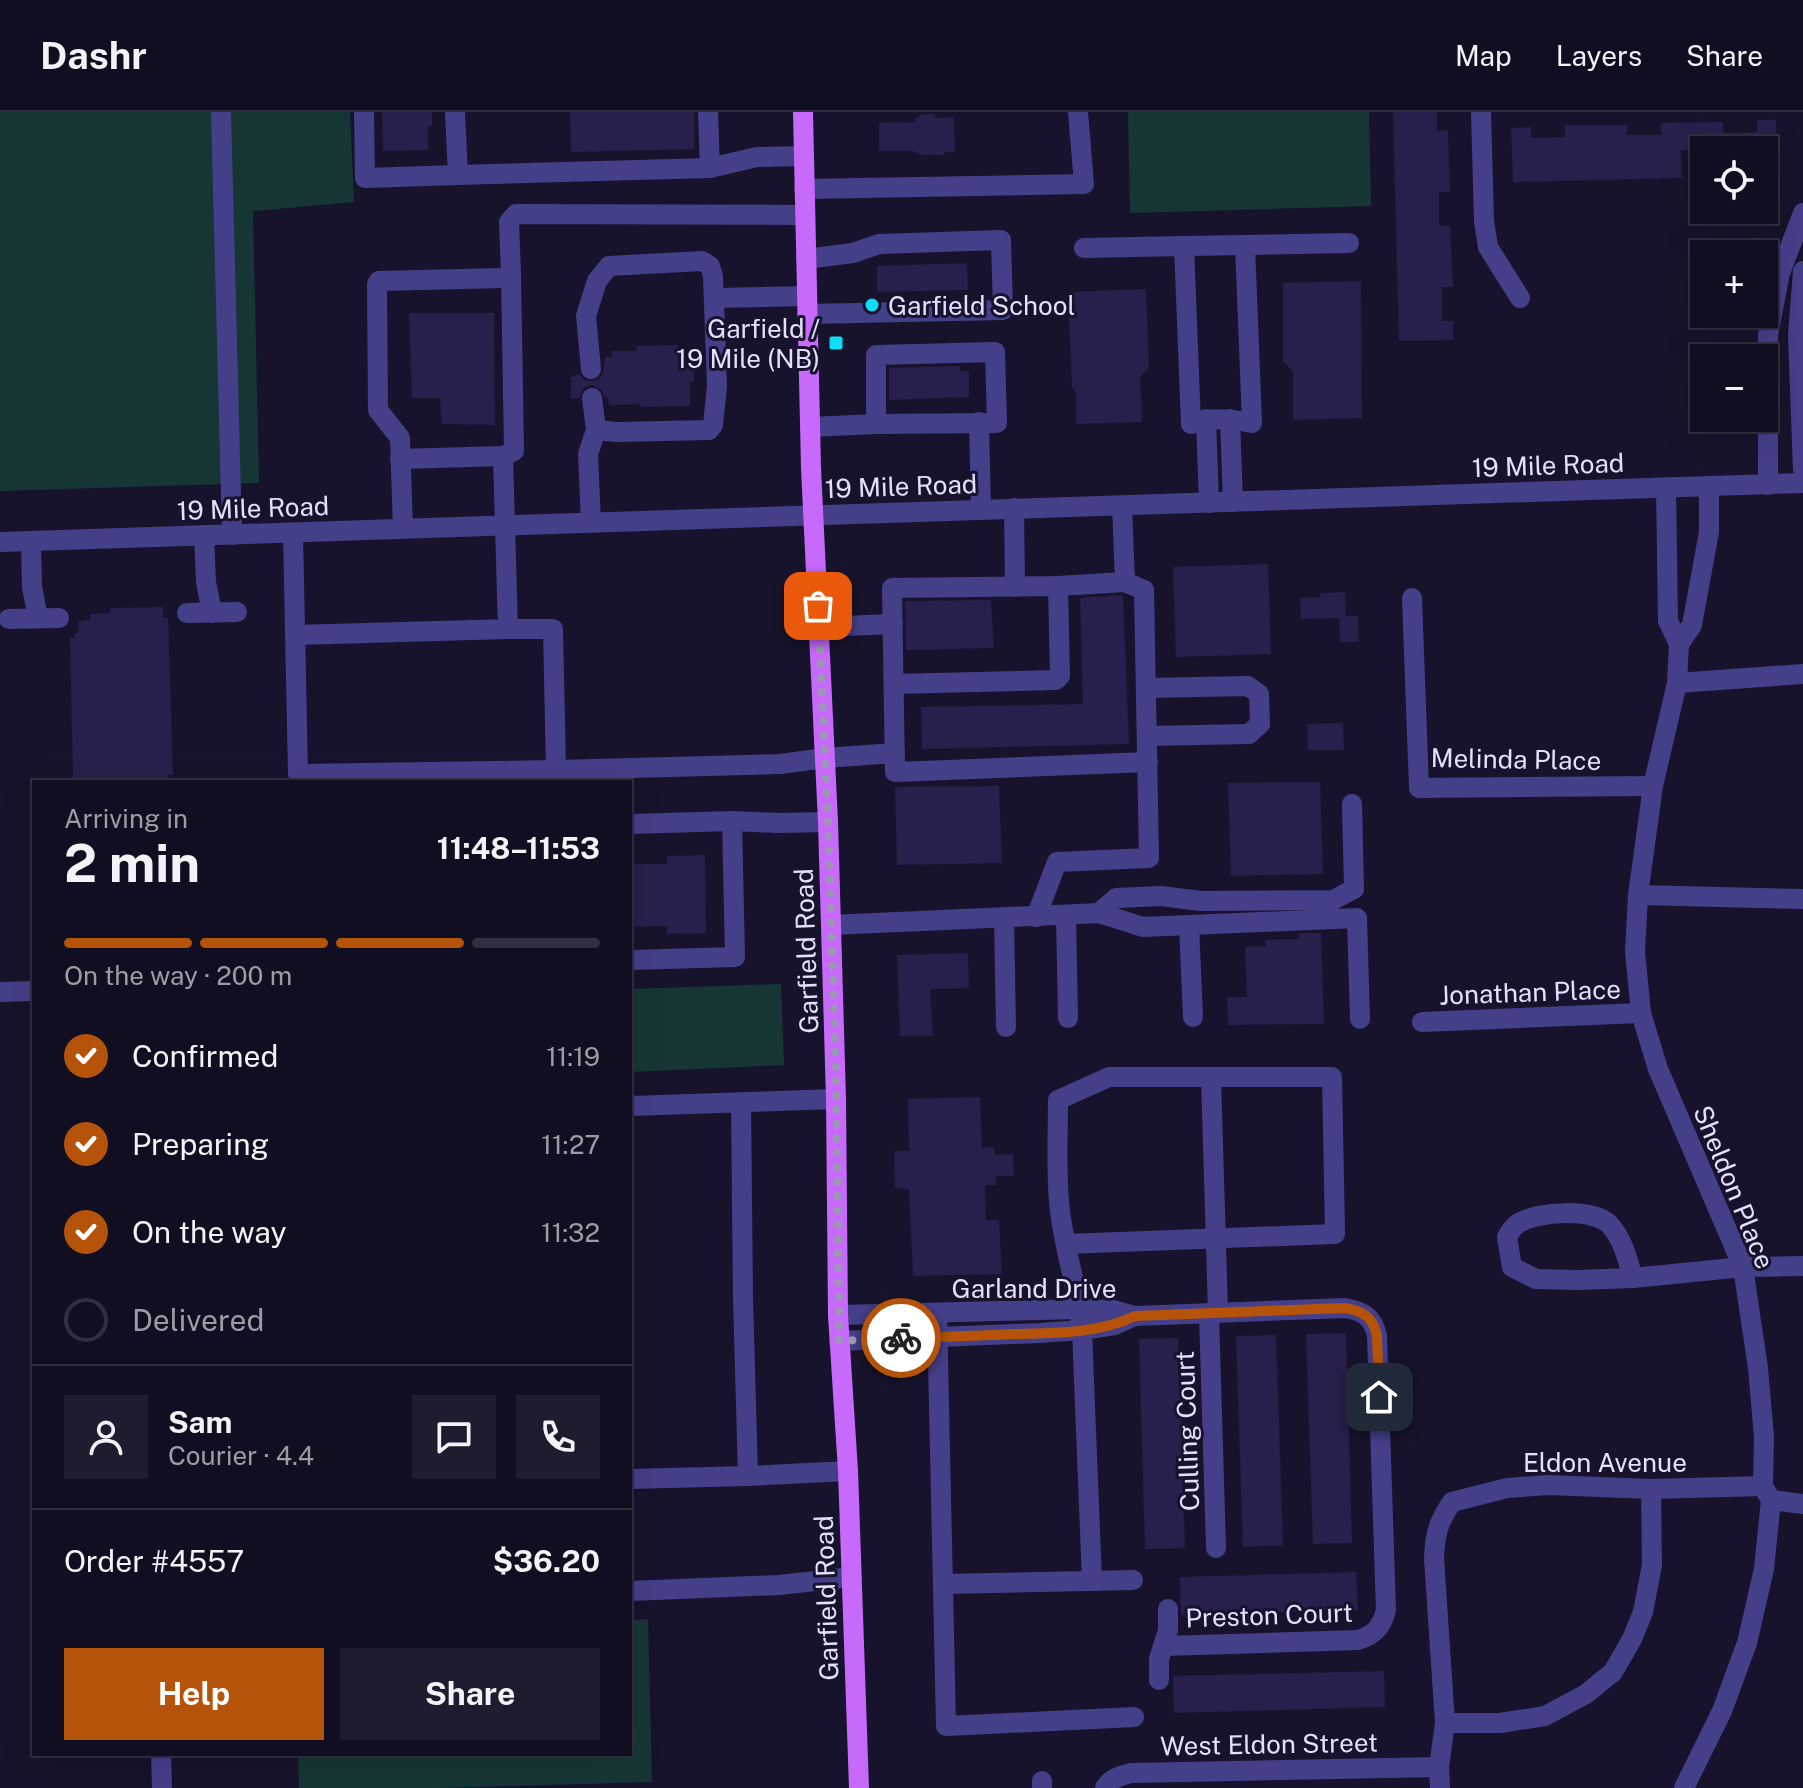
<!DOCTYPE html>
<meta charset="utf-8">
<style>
body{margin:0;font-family:"Public Sans",sans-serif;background:#1e1c2e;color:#f1f3f6;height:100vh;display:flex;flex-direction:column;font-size:30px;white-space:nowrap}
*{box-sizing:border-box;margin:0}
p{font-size:26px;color:#9c9ca5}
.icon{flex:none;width:44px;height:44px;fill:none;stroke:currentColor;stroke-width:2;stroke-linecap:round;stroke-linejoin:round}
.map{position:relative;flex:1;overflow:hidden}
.sheet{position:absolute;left:32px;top:668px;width:600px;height:976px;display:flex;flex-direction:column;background:#110e21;border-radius:0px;box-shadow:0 8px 32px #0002,0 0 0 2px #302e3f}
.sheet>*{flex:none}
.fabs{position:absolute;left:1690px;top:24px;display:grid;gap:16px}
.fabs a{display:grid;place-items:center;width:88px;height:88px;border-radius:0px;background:#110e21;box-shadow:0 8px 32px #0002,0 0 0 2px #302e3f;font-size:40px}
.pin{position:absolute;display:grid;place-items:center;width:68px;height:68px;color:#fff;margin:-34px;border-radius:16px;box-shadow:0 4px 12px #0006}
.courier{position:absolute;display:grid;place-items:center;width:80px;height:80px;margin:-40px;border:6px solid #b45309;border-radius:50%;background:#fff;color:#222;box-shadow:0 2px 10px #0007}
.summary em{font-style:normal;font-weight:700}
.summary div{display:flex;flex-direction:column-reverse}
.summary{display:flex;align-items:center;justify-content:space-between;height:136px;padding:0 32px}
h1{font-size:52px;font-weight:700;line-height:60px}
.bar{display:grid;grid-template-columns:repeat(4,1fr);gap:12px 8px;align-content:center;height:96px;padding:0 32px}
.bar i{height:10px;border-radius:6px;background:#302e3f}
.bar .active{background:#b45309}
.bar p{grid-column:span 4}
.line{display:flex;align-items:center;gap:20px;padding:0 32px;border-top:2px solid #302e3f}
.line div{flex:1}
.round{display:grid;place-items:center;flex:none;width:84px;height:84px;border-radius:0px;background:#1e1c2e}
ol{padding:0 32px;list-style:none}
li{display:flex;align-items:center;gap:24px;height:88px}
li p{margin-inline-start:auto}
li .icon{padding:8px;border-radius:50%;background:#b45309;color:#fff;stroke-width:4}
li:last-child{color:#9c9ca5}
li i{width:44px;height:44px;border:4px solid #302e3f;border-radius:50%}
.button{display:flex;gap:16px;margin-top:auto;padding:16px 32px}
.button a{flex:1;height:92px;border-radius:0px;background:#b45309;color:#fff;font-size:32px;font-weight:700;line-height:92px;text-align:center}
.button a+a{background:#1e1c2e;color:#f1f3f6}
header{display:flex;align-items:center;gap:48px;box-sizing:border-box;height:112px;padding:0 40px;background:#110e21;border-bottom:2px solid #302e3f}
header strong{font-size:38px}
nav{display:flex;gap:44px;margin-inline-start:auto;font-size:28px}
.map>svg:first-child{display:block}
.green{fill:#163635}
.building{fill:#291f4c}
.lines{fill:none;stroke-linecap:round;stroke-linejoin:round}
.minor{stroke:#443f89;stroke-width:20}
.major{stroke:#c769fa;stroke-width:20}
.done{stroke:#9c98b4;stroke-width:8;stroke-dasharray:0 14.4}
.route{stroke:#b45309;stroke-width:10}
.poi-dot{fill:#11dcf8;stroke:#17132c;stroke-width:3}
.labels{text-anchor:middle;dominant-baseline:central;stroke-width:6;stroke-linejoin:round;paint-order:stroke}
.poi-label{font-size:26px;fill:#e3dffe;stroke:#17132c;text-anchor:start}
.street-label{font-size:26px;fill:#e3dffe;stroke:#17132c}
</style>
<header>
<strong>Dashr</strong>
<nav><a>Map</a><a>Layers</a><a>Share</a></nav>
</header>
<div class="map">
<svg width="1803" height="1676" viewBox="0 0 1803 1676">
<rect width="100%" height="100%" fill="#17132c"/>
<g class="green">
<path d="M0 0H350L354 90 253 99 259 371 0 379Z"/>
<path d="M1128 0H1369L1371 94 1130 101Z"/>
<path d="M781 872 784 953 630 960V877Z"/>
<path d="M648 1507 652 1670 438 1676H299L298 1642H630V1508Z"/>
</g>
<g class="building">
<path d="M382 0H432V14H428V38L383 39Z"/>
<path d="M570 0H694V37L571 40Z"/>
<path d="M1393 0H1437V19L1448 18 1450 80H1439V114H1450L1453 175H1442V209H1453V228L1399 229Z"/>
<path d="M935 2V6L954 5 955 40H946L943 43H922L913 39H879V11L915 10V6L919 5V3Z"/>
<path d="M1757 8H1776L1777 38H1681L1682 66 1513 70 1511 16 1531 15V26L1565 25V13H1627V23H1661V11L1723 10V21L1757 20Z"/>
<path d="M967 151 968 178 877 180V154Z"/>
<path d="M1361 169 1362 306 1293 308V259L1283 249V171Z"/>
<path d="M1146 177 1149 255 1140 265 1142 310 1076 312V281L1072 275 1068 180Z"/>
<path d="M409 201H494L495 313 442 312 440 286H412Z"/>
<path d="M678 233 679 250H694V270H690V294L640 295V292L609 293 608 285H605L602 278 591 273 584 276 579 286H571V265L579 262 586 269 598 268 603 262 605 245H612V239H637V234Z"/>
<path d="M960 254V259H969V285L889 288V256Z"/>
<path d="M1268 452 1271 542 1176 545 1173 455Z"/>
<path d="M1345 480 1346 504H1358L1359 530H1340L1339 506 1301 507 1300 486 1320 485V481Z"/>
<path d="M1123 483 1129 632 922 637 921 595 1083 592 1080 486Z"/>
<path d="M991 488 994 536 906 538 905 489Z"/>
<path d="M163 495V506L168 505 173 663H168V670H81V667H73L70 526H75V521L79 520 78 509 90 508V502L110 501V496Z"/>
<path d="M1343 611 1344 638H1308L1307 612Z"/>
<path d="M1320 670 1323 762 1231 764 1228 671Z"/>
<path d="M999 674 1002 751 897 753 895 675Z"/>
<path d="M705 743 706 821 667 822V814L630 815V752H667V744Z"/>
<path d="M1299 821H1321L1324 912 1228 913 1227 885H1247L1245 835 1266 834 1265 828 1299 827Z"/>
<path d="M968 841 969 876 930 877 933 924H900L897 843Z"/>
<path d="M980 985 982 1036 994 1035 995 1043 1013 1042 1014 1064H996V1073H985L986 1108H999L1002 1162 913 1164 909 1077 895 1076 894 1039H909L908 987Z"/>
<path d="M1346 1221 1352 1431 1313 1432 1306 1222Z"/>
<path d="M1276 1223 1283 1433 1243 1435 1236 1224Z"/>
<path d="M1178 1226 1185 1436 1145 1437 1139 1227Z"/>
<path d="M1356 1460 1358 1498 1181 1503 1180 1465Z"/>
<path d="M1384 1559 1385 1595 1174 1601 1173 1564Z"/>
</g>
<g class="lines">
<g class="minor">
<path d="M221 0 232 423"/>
<path d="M364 0 365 66 458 63"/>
<path d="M455 0 458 63 710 56 757 45 803 44"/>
<path d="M708 0 710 56"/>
<path d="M1481 0 1484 109 1488 135 1520 186"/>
<path d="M804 77 1084 72 1078 0"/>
<path d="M1184 134 1245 133"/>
<path d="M1084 136 1184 134 1191 312C1213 305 1231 307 1252 311L1245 133 1349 131"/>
<path d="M806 147 853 141 879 132 1001 128 1003 198 807 202"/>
<path d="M1803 159 1798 223 1803 358"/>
<path d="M714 186 807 184"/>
<path d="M995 240 997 311 876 312V243Z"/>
<path d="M591 257 586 204 597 169 609 154 702 149 710 154 713 164 717 274 713 313 709 318 617 320 596 318 588 342 591 410"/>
<path d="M592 286 596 318"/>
<path d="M1206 307 1209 391"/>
<path d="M1230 307 1233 390"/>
<path d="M979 310 981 397"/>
<path d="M810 315 876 312"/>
<path d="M400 347 503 344"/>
<path d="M1768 373V223L1780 161 1803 101"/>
<path d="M1666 375 1668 509 1679 532 1692 513 1709 420V374"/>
<path d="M1014 396 1015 475"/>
<path d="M403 417 400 326 378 298 377 172 379 169 503 166 511 162 509 110 516 102 805 103"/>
<path d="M293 421 298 662 556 658 780 652 825 646 895 641"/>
<path d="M204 423 206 470 212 501"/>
<path d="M31 429 32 475 38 506"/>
<path d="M0 430 1803 371"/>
<path d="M1125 470 1058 474 892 476 895 660 1148 650"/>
<path d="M1412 486 1419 676 1653 674"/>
<path d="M187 501 237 500"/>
<path d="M9 507 59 506"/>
<path d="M819 515 893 512"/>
<path d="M508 517H553L556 658"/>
<path d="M295 523 508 517 503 344 514 339 511 162"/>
<path d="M1679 532 1677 571 1653 674 1638 783 1635 840 1641 901 1658 957 1743 1155 1758 1256 1764 1325 1763 1374 1771 1388 1764 1457 1747 1531 1722 1599 1684 1676"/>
<path d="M1677 571 1803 562"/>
<path d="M894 572 1056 568 1060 564 1058 474"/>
<path d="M1146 576 1248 574 1259 582 1260 612 1249 622 1147 624"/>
<path d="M630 712 732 709 777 711 828 710"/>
<path d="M1638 783 1803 787"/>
<path d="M1099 801 1116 786 1161 784 1201 789 1333 788 1354 777 1352 692"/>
<path d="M1066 803 1068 906"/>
<path d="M1036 805 1057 750 1149 746 1144 478 1125 470 1122 394"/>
<path d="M1004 806 1006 915"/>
<path d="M831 813 1099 801 1143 815 1357 806 1360 907"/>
<path d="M1189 813 1193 905"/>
<path d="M630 848 735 845 732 709"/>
<path d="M0 880 34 879"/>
<path d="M1422 910 1641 901"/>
<path d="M1211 965 1218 1200"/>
<path d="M741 990 743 1186 748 1364 848 1359"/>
<path d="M630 994 836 987"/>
<path d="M1066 1132 1335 1122 1332 965H1109L1058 988C1058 1022 1056 1055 1059 1089 1062 1132 1078 1174 1082 1218L1092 1469"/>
<path d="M1633 1166C1628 1149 1623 1127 1610 1113 1594 1096 1538 1099 1519 1111 1513 1114 1510 1120 1507 1125L1512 1155 1536 1167 1578 1168 1633 1166 1743 1155 1803 1154"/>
<path d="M937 1201 946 1614 1134 1605"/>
<path d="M1209 1201 1216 1436"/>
<path d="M838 1203 1080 1197 1114 1198 1135 1204 1345 1196C1363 1199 1373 1205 1377 1224L1386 1498C1382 1514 1375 1523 1358 1528L1163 1534"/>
<path d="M839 1229 1039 1221 1082 1218 1115 1213 1135 1204"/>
<path d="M630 1367 748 1364"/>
<path d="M1771 1388 1803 1392"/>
<path d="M943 1472 1133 1468"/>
<path d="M630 1479 779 1473 852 1465"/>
<path d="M1159 1568V1547L1168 1518V1497"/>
<path d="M1445 1611H1500L1545 1604 1586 1582 1613 1560 1632 1527 1643 1500 1652 1453 1651 1377"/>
<path d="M161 1642 162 1676"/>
<path d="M1042 1669V1676"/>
<path d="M1105 1676C1111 1666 1120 1664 1131 1661L1439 1655"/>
<path d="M1440 1676 1439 1655 1445 1611 1434 1446C1435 1422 1438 1410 1452 1390L1507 1376 1548 1373 1651 1377 1763 1374"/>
</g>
<path class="major" d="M803 0 811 356 828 710 836 987 838 1203 848 1359 859 1676"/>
</g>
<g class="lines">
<path class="done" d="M818 494 828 710 836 958 839 1229 901 1226"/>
<path class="route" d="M901 1226C938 1225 975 1224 1013 1222 1053 1221 1098 1222 1135 1204L1345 1196C1363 1199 1373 1205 1377 1224L1379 1285"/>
</g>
<g class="poi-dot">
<circle cx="872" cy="193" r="8"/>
<rect x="828" y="223" width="16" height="16" rx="4"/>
</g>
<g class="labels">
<g class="poi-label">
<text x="888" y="193">Garfield School</text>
<text x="820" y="216" text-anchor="end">Garfield /<tspan x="820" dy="30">19 Mile (NB)</tspan></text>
</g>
<g class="street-label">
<text transform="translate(1548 353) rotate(-2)">19 Mile Road</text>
<text transform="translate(901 374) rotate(-2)">19 Mile Road</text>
<text transform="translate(253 396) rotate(-2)">19 Mile Road</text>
<text transform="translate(1516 647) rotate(1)">Melinda Place</text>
<text transform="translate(806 839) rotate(-92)">Garfield Road</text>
<text transform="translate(1530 880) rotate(-2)">Jonathan Place</text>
<text transform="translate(1734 1075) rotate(68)">Sheldon Place</text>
<text x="1034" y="1176">Garland Drive</text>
<text transform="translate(1187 1319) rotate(-92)">Culling Court</text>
<text x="1605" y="1350">Eldon Avenue</text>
<text transform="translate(826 1486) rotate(-92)">Garfield Road</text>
<text transform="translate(1269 1503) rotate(-2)">Preston Court</text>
<text transform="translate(1269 1632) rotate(-1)">West Eldon Street</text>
</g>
</g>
</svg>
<div class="fabs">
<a><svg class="icon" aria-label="locate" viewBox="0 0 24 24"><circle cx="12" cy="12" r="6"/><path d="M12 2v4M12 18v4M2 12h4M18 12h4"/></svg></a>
<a>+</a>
<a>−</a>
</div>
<div class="pin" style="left:818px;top:494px;background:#ea580c"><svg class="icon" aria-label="bag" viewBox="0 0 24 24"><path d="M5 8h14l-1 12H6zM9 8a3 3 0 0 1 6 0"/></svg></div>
<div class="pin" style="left:1379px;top:1285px;background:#1f2937"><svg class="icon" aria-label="home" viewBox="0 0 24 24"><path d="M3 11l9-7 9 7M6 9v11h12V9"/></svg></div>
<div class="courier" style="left:901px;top:1226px"><svg class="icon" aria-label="bike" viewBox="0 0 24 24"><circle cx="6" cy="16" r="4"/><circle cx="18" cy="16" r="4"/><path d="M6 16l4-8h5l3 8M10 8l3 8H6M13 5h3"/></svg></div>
<section class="sheet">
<div class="summary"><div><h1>2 min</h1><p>Arriving in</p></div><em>11:48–11:53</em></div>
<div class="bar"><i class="active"></i><i class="active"></i><i class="active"></i><i></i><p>On the way · 200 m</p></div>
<ol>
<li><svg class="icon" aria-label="check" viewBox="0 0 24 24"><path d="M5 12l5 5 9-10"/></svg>Confirmed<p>11:19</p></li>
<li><svg class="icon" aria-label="check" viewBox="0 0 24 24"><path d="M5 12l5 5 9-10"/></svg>Preparing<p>11:27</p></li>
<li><svg class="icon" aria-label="check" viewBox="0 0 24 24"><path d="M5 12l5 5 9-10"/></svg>On the way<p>11:32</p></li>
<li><i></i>Delivered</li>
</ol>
<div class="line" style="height:144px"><a class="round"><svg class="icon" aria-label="person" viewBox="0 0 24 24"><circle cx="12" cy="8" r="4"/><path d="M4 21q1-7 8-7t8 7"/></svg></a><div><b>Sam</b><p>Courier · 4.4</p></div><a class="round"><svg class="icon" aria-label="chat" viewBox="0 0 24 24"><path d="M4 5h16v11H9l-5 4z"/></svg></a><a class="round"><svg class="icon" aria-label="phone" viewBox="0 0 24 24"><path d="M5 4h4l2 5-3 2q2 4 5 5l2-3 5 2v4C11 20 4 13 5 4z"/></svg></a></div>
<div class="line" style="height:104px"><div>Order #4557</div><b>$36.20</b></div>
<div class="button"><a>Help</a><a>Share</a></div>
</section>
</div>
